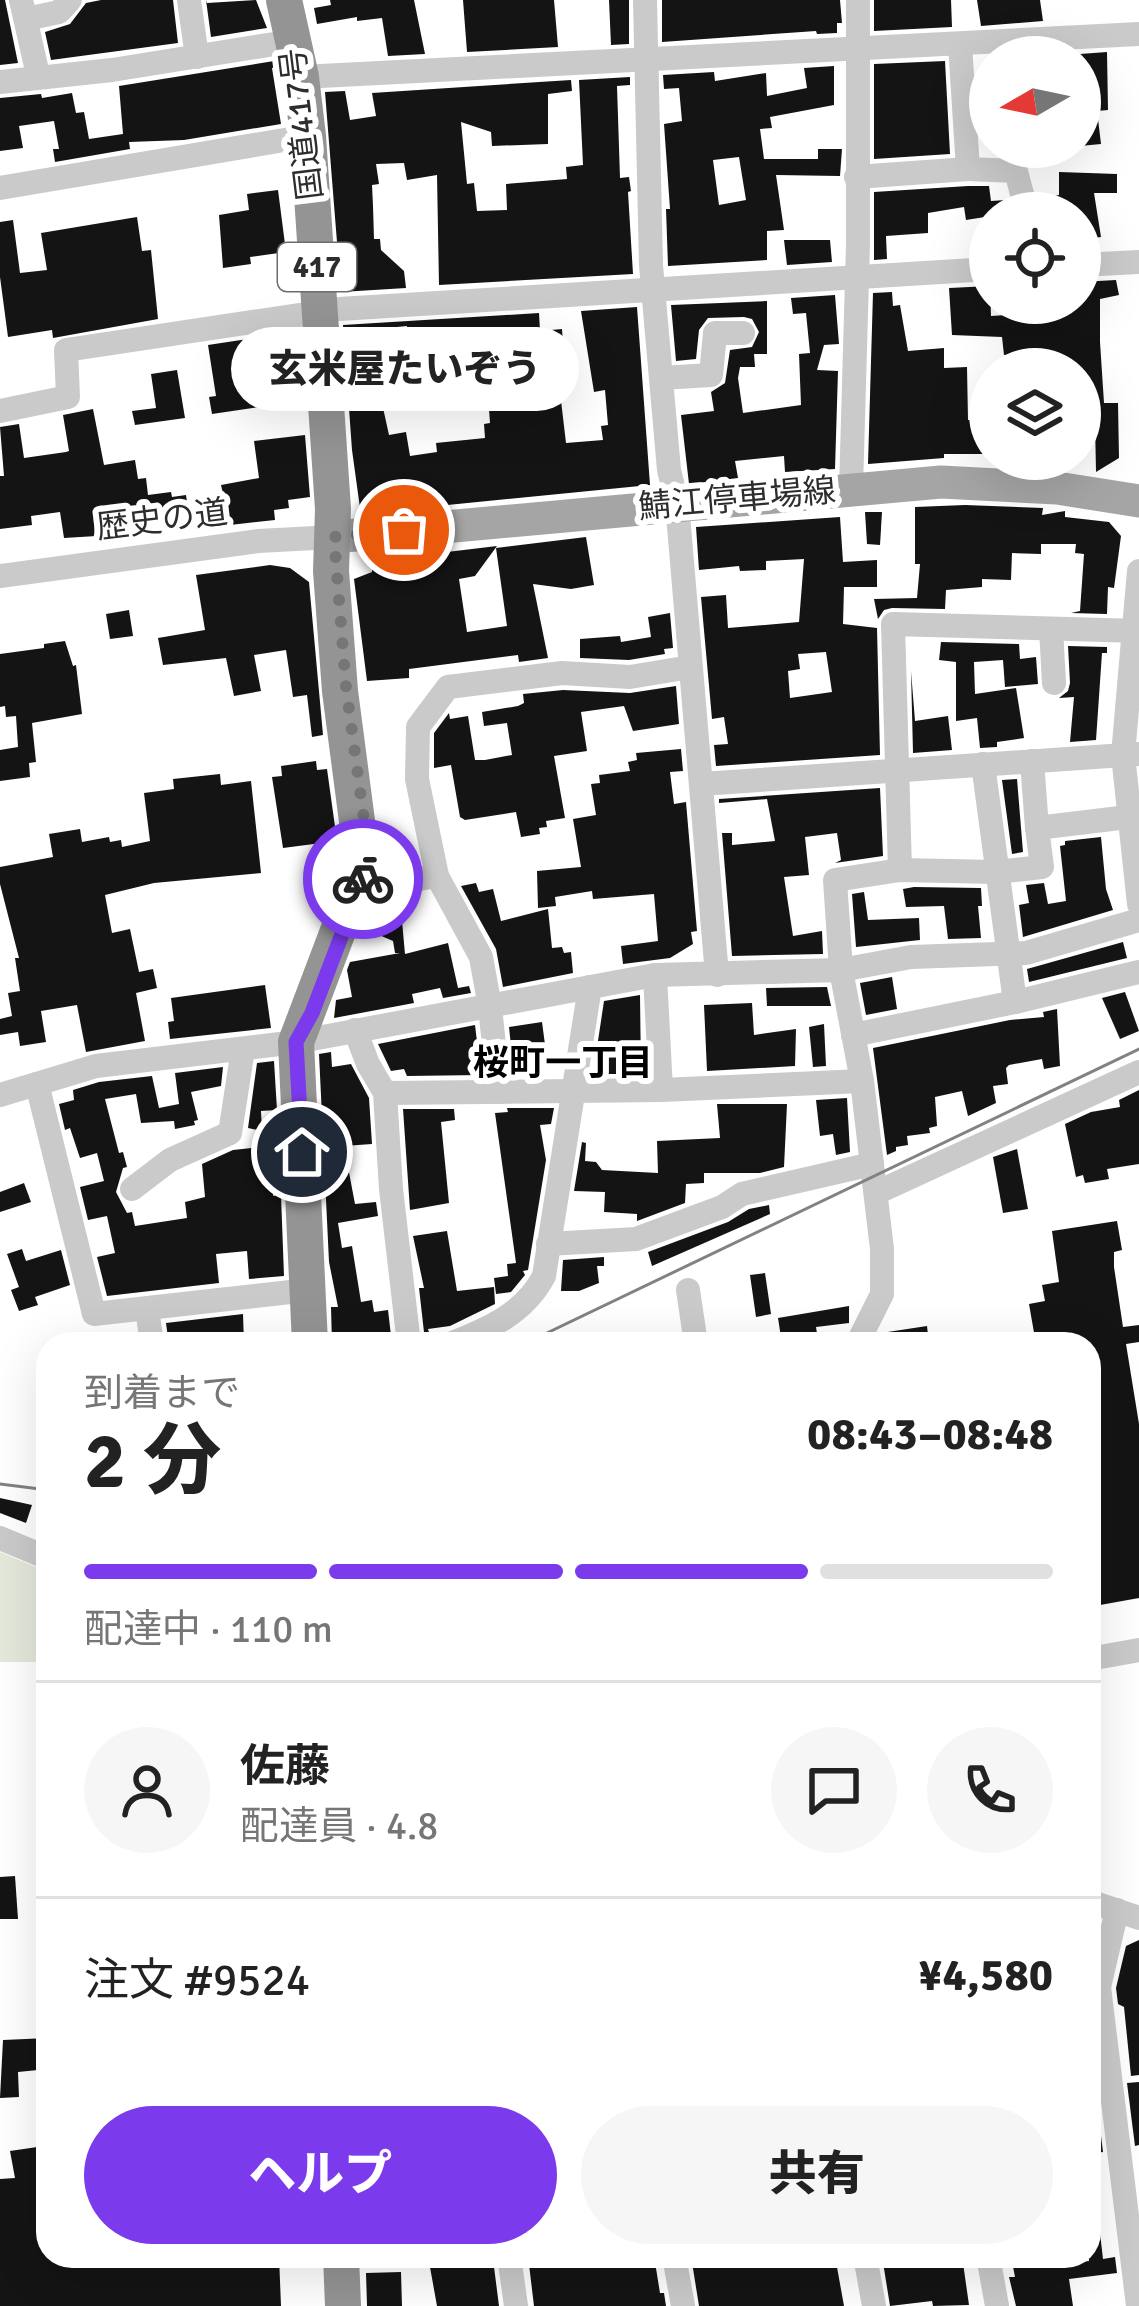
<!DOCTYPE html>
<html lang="ja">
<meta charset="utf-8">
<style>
body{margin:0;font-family:Signika,"Noto Sans JP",sans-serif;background:#f6f6f6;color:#222;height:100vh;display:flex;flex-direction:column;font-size:45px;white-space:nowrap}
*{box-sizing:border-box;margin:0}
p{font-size:39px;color:#767676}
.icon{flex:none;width:66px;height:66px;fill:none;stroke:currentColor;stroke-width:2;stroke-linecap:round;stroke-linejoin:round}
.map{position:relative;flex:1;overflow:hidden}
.details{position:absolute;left:36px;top:1332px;width:1065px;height:936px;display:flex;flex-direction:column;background:#fff;border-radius:36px;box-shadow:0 12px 48px #0002}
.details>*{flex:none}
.needle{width:78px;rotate:261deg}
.tools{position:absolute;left:969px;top:36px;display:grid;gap:24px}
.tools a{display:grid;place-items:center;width:132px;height:132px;border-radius:50%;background:#fff;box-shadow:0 12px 48px #0002;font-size:60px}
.pin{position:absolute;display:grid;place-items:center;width:102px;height:102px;color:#fff;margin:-51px;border:6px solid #fff;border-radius:50%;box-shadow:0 3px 12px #0007}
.courier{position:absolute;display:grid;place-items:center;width:120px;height:120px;margin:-60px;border:9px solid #7c3aed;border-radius:50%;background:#fff;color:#222;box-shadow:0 3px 15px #0007}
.bubble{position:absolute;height:84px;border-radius:42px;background:#fff;box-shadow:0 12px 48px #0002;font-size:39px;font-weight:800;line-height:84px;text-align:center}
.summary em{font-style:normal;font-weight:800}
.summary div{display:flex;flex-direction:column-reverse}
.summary{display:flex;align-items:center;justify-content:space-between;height:204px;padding:0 48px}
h1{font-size:78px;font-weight:800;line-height:90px}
.bar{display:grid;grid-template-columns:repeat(4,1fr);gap:18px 12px;align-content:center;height:144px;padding:0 48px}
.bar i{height:15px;border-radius:9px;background:#e0e0e0}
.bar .active{background:#7c3aed}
.bar p{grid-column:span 4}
.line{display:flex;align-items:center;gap:30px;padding:0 48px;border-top:3px solid #e0e0e0}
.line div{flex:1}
.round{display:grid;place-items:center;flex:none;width:126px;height:126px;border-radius:63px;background:#f6f6f6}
.primary-button{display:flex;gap:24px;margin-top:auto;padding:24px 48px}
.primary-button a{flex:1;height:138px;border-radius:72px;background:#7c3aed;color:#fff;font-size:48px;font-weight:800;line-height:138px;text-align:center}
.primary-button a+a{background:#f6f6f6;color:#222}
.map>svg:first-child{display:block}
.green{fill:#e4e9dc}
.building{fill:#141414;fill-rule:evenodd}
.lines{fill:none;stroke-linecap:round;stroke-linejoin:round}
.minor{stroke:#cacaca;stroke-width:24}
.major{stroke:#a5a5a5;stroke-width:33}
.highway{stroke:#949494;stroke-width:36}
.tram{stroke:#828282;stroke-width:3}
.done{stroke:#767676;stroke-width:12;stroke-dasharray:0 21.6}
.route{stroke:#7c3aed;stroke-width:15}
.labels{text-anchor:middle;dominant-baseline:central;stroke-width:12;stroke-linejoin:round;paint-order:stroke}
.shield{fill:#fff;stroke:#6c6c6c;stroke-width:3}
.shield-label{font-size:30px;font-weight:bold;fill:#2d2d2d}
.street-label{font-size:33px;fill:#2d2d2d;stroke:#fff}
.neighbourhood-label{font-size:36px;font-weight:bold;fill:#000;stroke:#fff}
</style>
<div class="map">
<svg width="1139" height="2306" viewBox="0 0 1139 2306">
<rect width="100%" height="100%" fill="#fff"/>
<path class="green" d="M0 1552 48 1572V1662H0Z"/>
<g class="building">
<path d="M0 0H5L18 63 0 65Z"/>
<path d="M101 0H173L178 43 51 60 45 32 70 24 86 3Z"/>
<path d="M206 0 207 3 256 0 267 28 211 37Z"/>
<path d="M330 0H414L425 54 388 56 382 18 357 21V17L317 24 314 8 331 5Z"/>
<path d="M463 0H554L558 47 467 52Z"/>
<path d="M609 0H629V44L611 45Z"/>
<path d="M662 0H840L842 23H837V33L817 34 816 31 662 42Z"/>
<path d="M874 0H951L952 27 874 31Z"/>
<path d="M977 0H1040L1043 21 981 26Z"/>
<path d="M1107 52 1108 110 1097 111 1101 144 1080 146V54Z"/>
<path d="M274 61 276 67 272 68 281 124 184 140 129 142 130 149 55 162 53 149H59L54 121 19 126 23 148 0 151V98L41 94 42 98 72 93 76 113 84 112 89 139 123 134 119 86Z"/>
<path d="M945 61 950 154 874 159V64Z"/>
<path d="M834 66V105L770 117 772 128 760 129 764 159H818V149H842L840 176 776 175 784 230 767 231V260L668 266 666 209H670L664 124 682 121 679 88 664 89 663 75 714 72 715 81 766 73 767 96 807 88 804 68ZM739 157 746 200 719 205 713 160Z"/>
<path d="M630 77V85L617 86 620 178 629 177 631 191 628 192 633 274 439 285 437 175 407 180 404 163 376 164 379 184 372 185 373 206 374 239H380L381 250 404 271 406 288 341 292 325 92 345 91 350 120 376 116 372 93 571 80 572 91 548 94V144L492 146 491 132 461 122 467 184 474 183 477 211 507 210 506 184 567 179 566 167 583 165 579 80Z"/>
<path d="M1059 172 1117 174V193H1094L1101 237 1080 240V213H1043L1040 199 1059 195Z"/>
<path d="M968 186H989L991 201 1006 200 1010 213 966 220 964 207 928 213V233L886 236 887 259 874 260V192Z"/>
<path d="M278 190 286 252 250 257 251 264 223 268 219 215 249 210 247 194Z"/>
<path d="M137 217 142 251 151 250 158 319 53 338 52 330 8 337 0 277V222L13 220 20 273 47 270 41 233Z"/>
<path d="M784 240H830L832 262 787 265Z"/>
<path d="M1116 280 1119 295 1100 299V342L1104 403H1118L1119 458 1096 472 1095 422 1080 423V369H1033L1032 353 1004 355 1002 337 952 335 949 288 990 286 991 316 1024 314 1022 303H1080V282Z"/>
<path d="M892 292 893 306 900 305 908 351 944 348V368L967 367 968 420H977L976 438H990V454H944V458L868 464 873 293Z"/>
<path d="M835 295 839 344 824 345 817 370 838 371 835 469 785 472 784 456 735 461 738 478 689 484 681 415 714 411 711 392 725 383 730 350 752 347 759 332 752 319 744 317 708 318 699 330 696 359 676 361 671 305 767 301V354H754L755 367H740L738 378 743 413 801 405 799 354 810 353 806 313 793 314 791 298Z"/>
<path d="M637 307 650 485 367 513 360 508 352 450 343 325 539 313 540 331 562 329 565 375H558L566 443 603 440 601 426 608 425 605 390 594 392 581 311ZM407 326 409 367H425V357L463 354 464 369 486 368 490 423 484 424 485 438 436 443 437 452 410 456 406 432 389 435 378 385 377 329Z"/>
<path d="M261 337 262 348 298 346 301 401 212 414 209 397 216 396 208 345Z"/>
<path d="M177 370 185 418 135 425 132 411 156 408 151 374Z"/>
<path d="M93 409 104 465 135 460 138 479 146 478 148 495 171 492 172 497 186 495 191 529 129 537V534L64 538 60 512 31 516 32 525 0 529V476H4L0 427 19 424 24 458 66 452 69 451 63 415Z"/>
<path d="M305 435 310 497 288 500 289 508 274 510 275 520 230 525 221 485 259 478 254 441Z"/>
<path d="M965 505 1043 508 1042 515 1065 511V517L1109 522 1121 536 1114 588 1108 587 1107 614 1071 613 1080 611 1084 554 1075 553 1076 544H1041V554L1012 553 1011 580 982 579V587L946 590 945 609 892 608 884 610 878 619 874 599 917 598 920 564H915V507Z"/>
<path d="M865 512H882L880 545 867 544Z"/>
<path d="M840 517 843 562 877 560V587H844L843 624 877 628 880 755 716 766 714 745 728 744 724 717 712 719 701 597 726 595 728 628 799 622 804 559 766 561V570L740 571 739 566 699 570 696 527ZM826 652 832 692 790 698 788 671 800 669 798 654Z"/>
<path d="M586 537 594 585 571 589 533 584 548 658 519 662 518 655 409 669V678L367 681 354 579 372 572V561L497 546 475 576 459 579 467 632 507 626 496 548Z"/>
<path d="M270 565 290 568 309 582 323 735 312 737 307 695 293 697 286 650 254 655 261 691 234 696 226 658 163 665 158 638 205 630 196 575Z"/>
<path d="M129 610 133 636 110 639 106 614Z"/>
<path d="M670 613 673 648 664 649 665 654 629 660 580 658V639L620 636 621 642 651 637 648 617Z"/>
<path d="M65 641 73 666 76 665 82 714 32 723 36 762 29 763 30 777 0 781V750L18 747 16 716 6 717 5 706 0 707V654L44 648V644Z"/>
<path d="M941 642 1019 644 1020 659 1036 657 1038 684 1005 687 1003 660 974 662 975 694 1016 688 1024 738 997 742V747L980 748 977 718 956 721V662L939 660Z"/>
<path d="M1068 646 1107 647V653H1102L1096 740 1070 742 1074 697 1059 698 1068 691 1070 683Z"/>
<path d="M911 671 915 721 948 716 952 750 913 753Z"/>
<path d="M676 686 679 724 633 731 624 706 581 712 587 751 554 756 565 818 546 821 547 827 539 828 540 834 521 837 516 812 465 820 460 817 451 765 434 768V733L449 713 450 719 468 716 475 760H485L512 755 507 723 484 726 482 712 518 706 524 703 523 694 563 690 630 693Z"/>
<path d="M681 749 683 771 670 772 674 804 686 802 697 931 691 932 693 944 670 958 623 964 621 946 658 941 654 894 593 899 592 891 555 897 556 906 538 908 537 871 581 867 573 819 596 815 591 784 600 783 599 775 630 771 628 762 637 760 636 753Z"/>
<path d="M316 761 317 770 327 769 337 841 283 848 272 777 282 776 281 766Z"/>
<path d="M220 774 221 785 251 781 261 873 154 883 105 895 112 933 130 929 139 972 153 969 157 988 136 993 145 1041 86 1052 77 1005 41 1011 46 1042 20 1046 18 1032 0 1035V1019L12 1016 8 993 20 991 15 958H19L0 884V867L53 857 49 834 80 829 82 842 109 837 110 842 121 840 122 847 150 841 144 793 174 789 173 779Z"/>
<path d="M1017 779 1023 852 1012 854 1002 780Z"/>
<path d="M880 788 883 856 835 863 841 860 837 833 805 837 809 875 784 877 793 936 822 931 823 954 732 956 722 833H732V845L775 841 767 799 719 803V799Z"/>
<path d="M1101 837 1106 889 1113 910 1023 937 1019 905 1029 903 1026 885 1044 883 1048 904 1066 901 1060 846 1065 845V841Z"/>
<path d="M415 850 417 863 379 869 384 854Z"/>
<path d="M476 883 479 892 493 889 501 921 548 909 552 948 562 947 564 953 571 952 573 973 503 987 496 949 461 886Z"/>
<path d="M914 887 981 888 982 906H978L981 938 948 939 944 906 906 907 903 889Z"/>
<path d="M864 892 868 920 919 918 920 940 856 947 852 894Z"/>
<path d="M400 899 405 954 448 943 458 988 469 986 471 993 443 998 440 988 412 994 414 1003 334 1018 336 1000 352 997 347 970 350 962 400 953H395L393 941 363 928 369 912 389 919 386 901Z"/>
<path d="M1123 942 1127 958 1029 982 1027 969Z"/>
<path d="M892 977 897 1009 866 1015 860 983Z"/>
<path d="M265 985 271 1028 170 1039 168 1022 174 1021 171 998Z"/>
<path d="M827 987 831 1006H767L766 988Z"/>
<path d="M1125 992 1139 1031 1120 1039 1102 998Z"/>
<path d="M640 995 641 1074H593L604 1001Z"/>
<path d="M752 1003 754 1035 796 1029 795 1066 707 1071 704 1005Z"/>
<path d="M1057 1009 1060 1066 1044 1069 1042 1059 1009 1065 1006 1068 1008 1084 993 1086 996 1103 968 1116 962 1091 935 1097 937 1126 929 1128 930 1133 907 1136 908 1145 896 1147V1151L887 1155 873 1048 1010 1020 1044 1017 1043 1012Z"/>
<path d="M542 1022 546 1052 540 1053 541 1075H514L509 1027Z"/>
<path d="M824 1024 826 1066 813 1067 809 1027Z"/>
<path d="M475 1025 481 1075 407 1076 404 1069 391 1071 378 1044Z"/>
<path d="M331 1052 332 1067 351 1064 369 1098 372 1144 344 1146 355 1204 376 1202 378 1216 338 1223 342 1248 352 1246 361 1302 372 1300 374 1312 388 1310 392 1344H332L331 1307H338L329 1262 319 1054Z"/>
<path d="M274 1061 277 1110 261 1111 262 1131 248 1128 257 1063Z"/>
<path d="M223 1067 221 1086 191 1092 198 1120 194 1121 195 1125 175 1129 174 1121 141 1123 136 1094 105 1099 119 1153 123 1152 127 1167 123 1168 116 1192 127 1213 132 1212 135 1226 187 1218 185 1202 205 1197 202 1164 233 1150 271 1146 273 1196 281 1195 284 1276 249 1279 247 1251 216 1254 219 1283 107 1296 97 1257 115 1253 107 1216 88 1220 80 1187 104 1181 97 1153 80 1158 70 1128 65 1130 59 1104 74 1100 73 1090 99 1082 152 1076 159 1108 179 1104 175 1073Z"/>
<path d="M1139 1090V1164L1107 1169 1109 1179 1085 1183 1083 1175 1076 1177 1065 1124 1091 1112 1120 1107 1119 1100Z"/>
<path d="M847 1098 850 1152 836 1155 833 1134 820 1136 816 1100Z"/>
<path d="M717 1104H787L784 1167 760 1173H704V1183L686 1184 685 1203 637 1221V1214L604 1212 605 1192 574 1191 582 1142 586 1143 585 1161 596 1162 602 1170 658 1173 657 1141 720 1138Z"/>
<path d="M507 1108H554L551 1124 540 1125 546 1160 528 1270 523 1271 525 1275 511 1292 496 1294 494 1278 508 1276 507 1264 516 1263 495 1113 508 1112Z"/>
<path d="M403 1109H454L455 1120 441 1122 449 1203 410 1210Z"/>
<path d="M1017 1149 1028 1209 1003 1213 993 1157Z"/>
<path d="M24 1183 31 1202 0 1212V1192Z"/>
<path d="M769 1205 770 1214 652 1266 648 1252 728 1222 749 1209Z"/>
<path d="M1117 1221 1122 1250 1114 1252V1267L1123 1327 1139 1325V1342L1126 1344 1139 1424V1598L1089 1607V1344H1036L1029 1304 1045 1301 1042 1285 1059 1282 1052 1231Z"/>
<path d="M447 1231 457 1291 494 1287 495 1304 450 1326 428 1329 431 1339 425 1341 419 1288H424L413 1236Z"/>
<path d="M22 1249 26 1261 61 1250 70 1285 35 1297 38 1305 19 1311 11 1290 19 1287 7 1254Z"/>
<path d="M604 1257V1266H597L599 1283 579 1291H561L563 1260Z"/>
<path d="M765 1273 771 1314 756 1317 750 1275Z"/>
<path d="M849 1306V1323L816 1327 818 1340 782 1344 778 1318Z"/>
<path d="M243 1314 244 1344 168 1338 166 1323Z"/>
<path d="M927 1326 929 1344H875L881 1333Z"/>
<path d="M0 1498 32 1505 26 1523 0 1513Z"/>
<path d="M15 1876 18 1919H0V1877Z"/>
<path d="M1139 1940V2075L1131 2076 1124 2007 1118 2004 1116 1988 1126 1946Z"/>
<path d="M48 2038V2069L18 2072 19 2097 0 2098 3 2040Z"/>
<path d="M1139 2082V2145L1135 2146 1127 2083Z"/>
<path d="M1095 2088 1103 2152 1089 2154V2089Z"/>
<path d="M44 2146 48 2177V2256H279L281 2306H0V2179L15 2178 10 2151Z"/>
<path d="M1098 2216 1103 2259 1115 2257 1117 2273 1069 2279 1073 2306H1016L1009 2277H1015L1011 2256H1047L1049 2266 1089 2261V2217Z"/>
<path d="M428 2256H457V2264L493 2259 499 2306H437Z"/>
<path d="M528 2256H654L660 2293H664L666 2306H534Z"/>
<path d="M691 2256H835L844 2306H699Z"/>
<path d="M882 2256H902L903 2262 931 2256H962L969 2305 933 2306 932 2301 890 2306Z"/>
<path d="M401 2272 402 2306H367L366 2273Z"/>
</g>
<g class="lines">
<g class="minor">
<path d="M21 0 38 75"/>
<path d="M189 0 197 57"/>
<path d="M645 0 651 265 669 470 677 503 717 975"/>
<path d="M26 19 59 12 70 0"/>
<path d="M960 44 968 169 1016 171 1027 213"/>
<path d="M301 77 1139 34"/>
<path d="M0 82 112 70 293 41"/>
<path d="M856 177 968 169"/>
<path d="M0 188 308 136"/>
<path d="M1080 265 1139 262"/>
<path d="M661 378 711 375 715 333H743"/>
<path d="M0 411 68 397 66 350 339 309 990 269"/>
<path d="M851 489 858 244V0"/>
<path d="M1139 571 1123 755 1139 904"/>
<path d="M0 576 258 541 334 537"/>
<path d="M1051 629 1054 683"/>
<path d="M1032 761 1037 828"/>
<path d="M701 784 1139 754"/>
<path d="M1128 817 1037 828 1042 867 996 872 900 870 835 880 841 970 911 957 1026 953 1139 920"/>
<path d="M900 870 893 624 1139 631"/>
<path d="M437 876 417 779 418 727 448 687 562 673 630 677 690 667"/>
<path d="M361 889 437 876 481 957 490 1007 499 1092"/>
<path d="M655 975 661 1090"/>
<path d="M1015 1002 1139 972"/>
<path d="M355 1030 368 1064 385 1093 391 1189 409 1344"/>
<path d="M853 1035 1015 1002 983 764"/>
<path d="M37 1084 94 1314 308 1290"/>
<path d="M385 1093 661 1090 862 1081"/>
<path d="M0 1095 96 1066 296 1042 655 975 841 970 862 1081 882 1249V1294L857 1344"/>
<path d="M132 1189 170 1160 230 1133 243 1049"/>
<path d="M878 1192 1139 1072"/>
<path d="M548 1244 636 1239 722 1207 742 1194 872 1164"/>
<path d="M688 1290 696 1344"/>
<path d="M147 1309 152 1344"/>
<path d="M450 1344C488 1329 524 1314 544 1276L590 987"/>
<path d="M0 1538 48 1558"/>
<path d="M1089 1659 1139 1650"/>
<path d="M1089 1901 1139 1918"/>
<path d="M1099 1987 1138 2306"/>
<path d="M1089 1988 1099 1987 1117 1910"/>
<path d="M509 2256 516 2306"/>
<path d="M674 2256 683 2306"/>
<path d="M865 2256 874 2306"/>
<path d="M988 2256 997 2306"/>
</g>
<path class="major" d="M334 537 941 482 1057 488 1139 501"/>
<g class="highway">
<path d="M284 0 301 77 308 136 333 509 331 571 340 691 360 844 354 889 296 1042 310 1344"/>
<path d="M341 2256 343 2306"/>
</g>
<g class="tram">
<path d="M524 1344 1139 1049"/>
<path d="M0 1484 48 1490"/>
</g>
</g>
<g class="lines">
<path class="done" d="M363 879 367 842 346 687 334 537 404 530"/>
<path class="route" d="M302 1152 296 1042 312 1013 363 879"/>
</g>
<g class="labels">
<rect class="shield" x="278" y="243" width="78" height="48" rx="9"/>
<g class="shield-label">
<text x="317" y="267">417</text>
</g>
<g class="street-label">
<text transform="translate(302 124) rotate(-97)">国道417号</text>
<text transform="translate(737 499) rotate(-5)">鯖江停車場線</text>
<text transform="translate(162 520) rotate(-7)">歴史の道</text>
</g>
<g class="neighbourhood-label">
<text x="563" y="1063">桜町一丁目</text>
</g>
</g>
</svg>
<div class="tools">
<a><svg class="needle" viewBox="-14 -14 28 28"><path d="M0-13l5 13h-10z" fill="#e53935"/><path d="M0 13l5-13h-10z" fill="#767676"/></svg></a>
<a><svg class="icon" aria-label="locate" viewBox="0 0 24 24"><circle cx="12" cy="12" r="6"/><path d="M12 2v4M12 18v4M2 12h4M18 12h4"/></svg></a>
<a><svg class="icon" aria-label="layers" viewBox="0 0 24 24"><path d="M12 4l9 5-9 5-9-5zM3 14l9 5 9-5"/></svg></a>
</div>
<div class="pin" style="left:404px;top:530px;background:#ea580c"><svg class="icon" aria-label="bag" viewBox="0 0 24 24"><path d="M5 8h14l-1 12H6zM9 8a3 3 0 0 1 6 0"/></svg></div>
<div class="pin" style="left:302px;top:1152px;background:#1f2937"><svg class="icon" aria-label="home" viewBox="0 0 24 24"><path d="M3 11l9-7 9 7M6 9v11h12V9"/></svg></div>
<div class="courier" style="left:363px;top:879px"><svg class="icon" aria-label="bike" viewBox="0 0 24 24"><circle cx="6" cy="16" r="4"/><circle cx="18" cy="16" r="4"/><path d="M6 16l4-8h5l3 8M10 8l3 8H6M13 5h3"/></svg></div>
<div class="bubble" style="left:231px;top:327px;width:348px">玄米屋たいぞう</div>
<section class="details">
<div class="summary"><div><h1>2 分</h1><p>到着まで</p></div><em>08:43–08:48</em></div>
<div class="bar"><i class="active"></i><i class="active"></i><i class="active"></i><i></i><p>配達中 · 110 m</p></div>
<div class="line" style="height:216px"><a class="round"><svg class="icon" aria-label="person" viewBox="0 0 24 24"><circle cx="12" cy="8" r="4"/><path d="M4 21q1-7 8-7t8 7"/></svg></a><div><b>佐藤</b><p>配達員 · 4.8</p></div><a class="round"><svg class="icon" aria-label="chat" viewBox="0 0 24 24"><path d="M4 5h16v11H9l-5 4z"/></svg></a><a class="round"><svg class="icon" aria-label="phone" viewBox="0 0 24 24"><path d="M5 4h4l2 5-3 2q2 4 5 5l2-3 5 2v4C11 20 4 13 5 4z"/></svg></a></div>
<div class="line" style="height:156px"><div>注文 #9524</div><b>¥4,580</b></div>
<div class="primary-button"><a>ヘルプ</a><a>共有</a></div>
</section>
</div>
